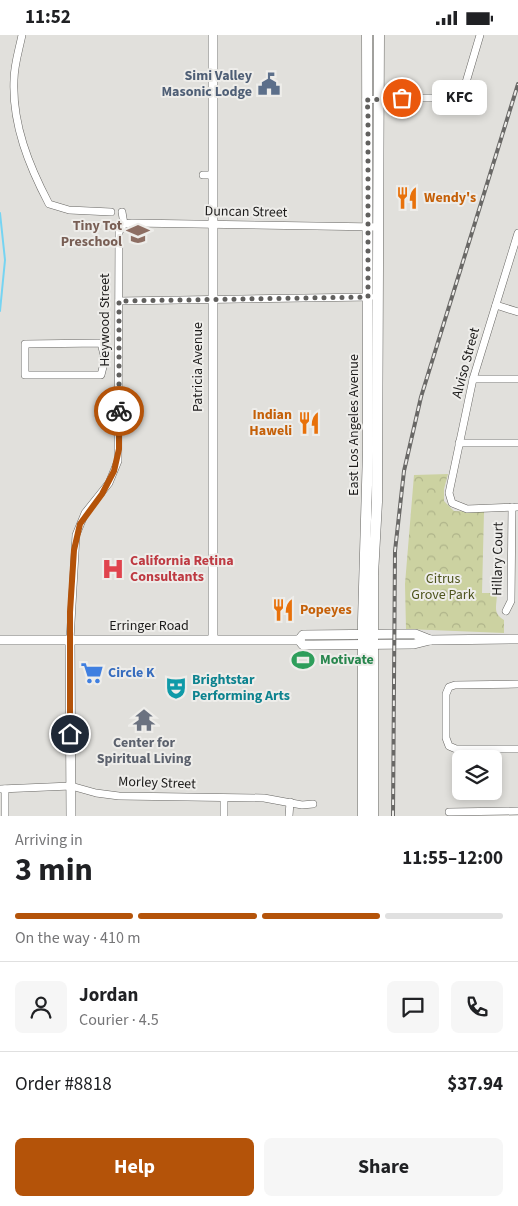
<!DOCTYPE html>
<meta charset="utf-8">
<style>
body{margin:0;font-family:"Source Sans 3",sans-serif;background:#f6f6f6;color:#202124;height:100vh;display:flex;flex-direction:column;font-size:19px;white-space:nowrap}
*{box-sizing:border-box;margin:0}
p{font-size:16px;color:#757577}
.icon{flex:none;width:28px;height:28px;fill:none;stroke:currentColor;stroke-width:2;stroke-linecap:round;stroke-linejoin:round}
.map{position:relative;height:781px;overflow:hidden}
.panel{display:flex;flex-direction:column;background:#fff;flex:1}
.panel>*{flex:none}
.buttons{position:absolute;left:452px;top:715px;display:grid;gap:10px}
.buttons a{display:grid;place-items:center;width:50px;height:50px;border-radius:8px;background:#fff;box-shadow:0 2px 8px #0003;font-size:25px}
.pin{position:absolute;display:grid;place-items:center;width:42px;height:42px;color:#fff;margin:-21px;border:2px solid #fff;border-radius:50%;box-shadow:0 1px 5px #0007}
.courier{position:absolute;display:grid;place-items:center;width:50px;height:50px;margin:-25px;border:4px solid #b45309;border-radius:50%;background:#fff;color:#222;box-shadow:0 1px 6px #0007}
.bubble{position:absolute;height:35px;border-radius:8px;background:#fff;box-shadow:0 2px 8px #0003;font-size:16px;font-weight:700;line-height:35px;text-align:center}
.head em{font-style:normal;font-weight:700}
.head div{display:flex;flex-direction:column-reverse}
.head{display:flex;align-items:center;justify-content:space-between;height:85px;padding:0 15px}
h1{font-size:32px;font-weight:700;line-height:38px}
.bar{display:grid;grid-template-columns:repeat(4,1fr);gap:8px 5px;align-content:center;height:60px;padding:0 15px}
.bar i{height:6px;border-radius:4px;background:#e0e0e0}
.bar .selected{background:#b45309}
.bar p{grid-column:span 4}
.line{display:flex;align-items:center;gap:12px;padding:0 15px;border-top:1px solid #e0e0e0}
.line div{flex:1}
.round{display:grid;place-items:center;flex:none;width:52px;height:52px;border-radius:8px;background:#f6f6f6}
.action{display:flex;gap:10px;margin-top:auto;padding:10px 15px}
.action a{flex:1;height:58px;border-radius:8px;background:#b45309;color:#fff;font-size:20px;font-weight:700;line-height:58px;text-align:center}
.action a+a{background:#f6f6f6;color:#202124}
.status{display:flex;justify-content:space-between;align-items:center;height:35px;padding:0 25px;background:#fff;direction:ltr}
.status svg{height:14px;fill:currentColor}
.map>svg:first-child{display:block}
.forest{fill:url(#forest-crowns)}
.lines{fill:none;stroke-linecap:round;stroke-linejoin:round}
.stream{stroke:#76d4f2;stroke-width:2}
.minor-casing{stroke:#676663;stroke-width:8}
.tertiary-casing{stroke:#676663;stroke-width:10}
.secondary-casing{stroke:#676663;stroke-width:10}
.primary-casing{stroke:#676663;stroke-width:11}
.minor{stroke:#fff;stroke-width:7}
.tertiary{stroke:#fff;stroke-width:9}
.secondary{stroke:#fff;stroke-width:9}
.primary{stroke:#fff;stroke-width:10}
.rail-casing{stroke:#696866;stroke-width:4}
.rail{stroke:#eeedea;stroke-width:2;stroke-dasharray:5.5;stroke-linecap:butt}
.done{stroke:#61605e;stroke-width:5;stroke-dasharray:0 9}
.route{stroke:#b45309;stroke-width:6}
.labels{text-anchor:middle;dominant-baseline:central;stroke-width:4;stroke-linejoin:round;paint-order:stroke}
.service-label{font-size:14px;font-weight:bold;fill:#4e5e75;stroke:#eeedea;text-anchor:end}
.food-label{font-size:14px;font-weight:bold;fill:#c56008;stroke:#eeedea;text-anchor:start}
.street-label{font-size:14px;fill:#1c1b1a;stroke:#eeedea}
.education-label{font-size:14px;font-weight:bold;fill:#785e54;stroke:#eeedea;text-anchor:end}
.health-label{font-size:14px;font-weight:bold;fill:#be3a42;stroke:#eeedea;text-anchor:start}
.park-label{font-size:14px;fill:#4f551e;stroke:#eeedea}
.leisure-label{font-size:14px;font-weight:bold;fill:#27864d;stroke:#eeedea;text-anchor:start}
.shop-label{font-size:14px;font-weight:bold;fill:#366cbe;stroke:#eeedea;text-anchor:start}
.culture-label{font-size:14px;font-weight:bold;fill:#0d838f;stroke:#eeedea;text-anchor:start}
.worship-label{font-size:14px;font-weight:bold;fill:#5b616d;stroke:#eeedea}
</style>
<div class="status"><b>11:52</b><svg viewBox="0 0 49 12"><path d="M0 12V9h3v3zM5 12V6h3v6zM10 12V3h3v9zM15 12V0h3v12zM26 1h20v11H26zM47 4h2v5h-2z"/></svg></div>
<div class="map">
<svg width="518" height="781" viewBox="0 0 518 781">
<defs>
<pattern id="forest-crowns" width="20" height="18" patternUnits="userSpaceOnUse" patternTransform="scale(1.25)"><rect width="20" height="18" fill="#ccd2a1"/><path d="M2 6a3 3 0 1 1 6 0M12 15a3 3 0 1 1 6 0" fill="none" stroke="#afb48a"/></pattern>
</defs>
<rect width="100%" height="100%" fill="#e1e0dc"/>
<path class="forest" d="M448 439 444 454V466L454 476 484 477 482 558H497C497 571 492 578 504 585V598L406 594 405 549 414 440Z"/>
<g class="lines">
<path class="stream" d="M0 178 5 225 0 276"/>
<defs>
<g id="minor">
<path d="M22 0C19 15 14 30 14 45 12 89 29 131 49 169L69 175 111 177"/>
<path d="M366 65 388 63H456L464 54 480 0"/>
<path d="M203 140H213"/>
<path d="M122 177 124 189"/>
<path d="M518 198 473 344 449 458 452 468 467 474 518 472"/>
<path d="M119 266 370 262"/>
<path d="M496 270 518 277"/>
<path d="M101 308 105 324 101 340H25V309Z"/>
<path d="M473 344H518"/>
<path d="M459 408H518"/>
<path d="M506 576 511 566 512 472"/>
<path d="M70 605 76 500 85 478 109 448 118 426 119 197 124 189 132 188 378 192"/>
<path d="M518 649 455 650 449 652 446 659V703L449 711 456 714H518"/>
<path d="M0 754 71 751 96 758 119 761 264 763 302 770 313 769"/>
<path d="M5 754V781"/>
<path d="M224 763V781"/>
<path d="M449 777 518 776"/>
<path d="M289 781 290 767"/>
</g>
<g id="tertiary">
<path d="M213 0V604"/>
<path d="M70 605 71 781"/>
</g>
<g id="secondary">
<path d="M0 605H299L303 610H313L414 609 430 605 518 604"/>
<path d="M299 605 303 600 400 599H415L430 605"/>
</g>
<g id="primary">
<path d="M363 781V586L368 416 367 0"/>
<path d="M373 781V540L377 467 379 0"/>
</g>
</defs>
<use href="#minor" class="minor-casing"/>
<use href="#tertiary" class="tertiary-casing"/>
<use href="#secondary" class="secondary-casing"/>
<use href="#primary" class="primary-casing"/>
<use href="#minor" class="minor"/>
<use href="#tertiary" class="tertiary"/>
<use href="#secondary" class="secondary"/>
<use href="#primary" class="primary"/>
<defs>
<path id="rail" d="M393 781 395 516 404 436 421 362 518 49"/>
</defs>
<use href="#rail" class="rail-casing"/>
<use href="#rail" class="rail"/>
</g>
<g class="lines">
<path class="done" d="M119 376V266L368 262V74L366 65 402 63"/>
<path class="route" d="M70 699V577L74 515 80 489 102 459 114 436 119 414V376"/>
</g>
<defs>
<symbol id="civic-bare" viewBox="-9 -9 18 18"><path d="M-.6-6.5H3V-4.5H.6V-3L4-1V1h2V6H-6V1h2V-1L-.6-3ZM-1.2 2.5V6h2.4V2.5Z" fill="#5c6f8a" stroke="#eeedea" stroke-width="2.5" paint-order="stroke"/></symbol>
<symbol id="restaurant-bare" viewBox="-9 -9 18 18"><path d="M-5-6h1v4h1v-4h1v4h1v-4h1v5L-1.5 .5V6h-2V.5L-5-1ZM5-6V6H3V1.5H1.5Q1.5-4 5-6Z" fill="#e8710a" stroke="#eeedea" stroke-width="2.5" paint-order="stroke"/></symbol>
<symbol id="school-bare" viewBox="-9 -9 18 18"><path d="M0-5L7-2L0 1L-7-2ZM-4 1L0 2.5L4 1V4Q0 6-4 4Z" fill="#8d6e63" stroke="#eeedea" stroke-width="2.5" paint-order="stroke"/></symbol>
<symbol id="hospital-bare" viewBox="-9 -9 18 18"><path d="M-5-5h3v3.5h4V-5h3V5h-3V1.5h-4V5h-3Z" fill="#e0444e" stroke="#eeedea" stroke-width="2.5" paint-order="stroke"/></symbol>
<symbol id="stadium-bare" viewBox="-9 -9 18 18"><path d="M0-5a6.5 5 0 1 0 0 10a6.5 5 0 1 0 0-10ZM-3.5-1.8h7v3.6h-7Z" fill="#2e9e5b" stroke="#eeedea" stroke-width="2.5" paint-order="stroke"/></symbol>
<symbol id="supermarket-bare" viewBox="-9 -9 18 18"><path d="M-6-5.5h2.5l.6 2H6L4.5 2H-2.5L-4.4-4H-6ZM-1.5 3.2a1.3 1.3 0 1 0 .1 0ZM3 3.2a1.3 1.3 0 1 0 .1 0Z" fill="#3f7fe0" stroke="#eeedea" stroke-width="2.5" paint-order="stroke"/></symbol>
<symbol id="theatre-bare" viewBox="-9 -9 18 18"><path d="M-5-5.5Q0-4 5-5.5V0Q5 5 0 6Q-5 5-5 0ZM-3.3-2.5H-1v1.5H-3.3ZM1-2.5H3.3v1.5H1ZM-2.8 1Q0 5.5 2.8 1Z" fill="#0f9aa8" stroke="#eeedea" stroke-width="2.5" paint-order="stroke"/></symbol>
<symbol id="temple-bare" viewBox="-9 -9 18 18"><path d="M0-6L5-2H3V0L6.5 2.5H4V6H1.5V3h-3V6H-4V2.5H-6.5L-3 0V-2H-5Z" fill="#6b7280" stroke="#eeedea" stroke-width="2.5" paint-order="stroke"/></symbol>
</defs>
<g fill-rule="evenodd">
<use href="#civic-bare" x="253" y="33" width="32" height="32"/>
<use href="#restaurant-bare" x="391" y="147" width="32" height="32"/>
<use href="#school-bare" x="122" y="183" width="32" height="32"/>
<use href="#restaurant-bare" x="293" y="372" width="32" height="32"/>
<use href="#hospital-bare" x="97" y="518" width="32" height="32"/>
<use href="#restaurant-bare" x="267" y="559" width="32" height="32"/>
<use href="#stadium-bare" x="287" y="609" width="32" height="32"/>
<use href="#supermarket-bare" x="76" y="622" width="32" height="32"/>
<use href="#theatre-bare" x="160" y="637" width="32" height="32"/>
<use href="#temple-bare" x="128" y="669" width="32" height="32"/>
</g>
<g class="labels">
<g class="service-label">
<text x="252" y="41">Simi Valley<tspan x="252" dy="16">Masonic Lodge</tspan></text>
</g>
<g class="food-label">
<text x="424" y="163">Wendy's</text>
<text x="292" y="380" text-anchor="end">Indian<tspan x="292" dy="16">Haweli</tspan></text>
<text x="300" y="575">Popeyes</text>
</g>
<g class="street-label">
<text transform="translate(246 177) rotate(1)">Duncan Street</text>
<text transform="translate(105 285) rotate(-90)">Heywood Street</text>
<text transform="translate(466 328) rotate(-75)">Alviso Street</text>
<text transform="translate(198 332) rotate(-90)">Patricia Avenue</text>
<text transform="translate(354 390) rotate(-90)">East Los Angeles Avenue</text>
<text transform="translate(498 524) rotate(-89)">Hillary Court</text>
<text x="149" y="591">Erringer Road</text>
<text transform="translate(157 748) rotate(2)">Morley Street</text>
</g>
<g class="education-label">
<text x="122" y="191">Tiny Tot<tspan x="122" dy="16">Preschool</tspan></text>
</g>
<g class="health-label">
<text x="130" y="526">California Retina<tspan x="130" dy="16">Consultants</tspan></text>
</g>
<g class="park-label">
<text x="443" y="544">Citrus<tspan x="443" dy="16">Grove Park</tspan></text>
</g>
<g class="leisure-label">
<text x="320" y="625">Motivate</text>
</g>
<g class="shop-label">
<text x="108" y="638">Circle K</text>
</g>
<g class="culture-label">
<text x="192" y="645">Brightstar<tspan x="192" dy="16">Performing Arts</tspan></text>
</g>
<g class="worship-label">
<text x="144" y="708">Center for<tspan x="144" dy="16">Spiritual Living</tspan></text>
</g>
</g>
</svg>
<div class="buttons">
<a><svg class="icon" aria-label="layers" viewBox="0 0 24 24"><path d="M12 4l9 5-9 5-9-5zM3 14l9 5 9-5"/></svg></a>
</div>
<div class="pin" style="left:402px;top:63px;background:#ea580c"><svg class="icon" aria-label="bag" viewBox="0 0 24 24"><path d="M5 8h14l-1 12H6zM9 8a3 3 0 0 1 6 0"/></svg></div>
<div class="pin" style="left:70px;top:699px;background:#1f2937"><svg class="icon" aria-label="home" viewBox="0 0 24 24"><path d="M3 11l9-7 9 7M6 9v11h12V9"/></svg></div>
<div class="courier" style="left:119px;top:376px"><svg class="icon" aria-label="bike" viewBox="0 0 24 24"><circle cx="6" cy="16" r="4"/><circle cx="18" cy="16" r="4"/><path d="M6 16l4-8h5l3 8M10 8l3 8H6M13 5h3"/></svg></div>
<div class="bubble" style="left:432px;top:45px;width:55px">KFC</div>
</div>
<section class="panel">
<div class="head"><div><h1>3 min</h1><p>Arriving in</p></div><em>11:55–12:00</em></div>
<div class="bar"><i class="selected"></i><i class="selected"></i><i class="selected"></i><i></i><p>On the way · 410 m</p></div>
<div class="line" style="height:90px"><a class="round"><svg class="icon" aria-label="person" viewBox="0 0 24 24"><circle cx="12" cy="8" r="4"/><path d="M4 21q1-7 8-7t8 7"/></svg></a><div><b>Jordan</b><p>Courier · 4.5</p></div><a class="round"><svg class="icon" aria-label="chat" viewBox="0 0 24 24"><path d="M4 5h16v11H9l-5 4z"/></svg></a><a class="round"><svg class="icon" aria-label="phone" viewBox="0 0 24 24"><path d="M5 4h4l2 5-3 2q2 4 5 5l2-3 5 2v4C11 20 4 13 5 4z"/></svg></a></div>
<div class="line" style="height:65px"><div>Order #8818</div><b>$37.94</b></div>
<div class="action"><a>Help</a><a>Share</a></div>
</section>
